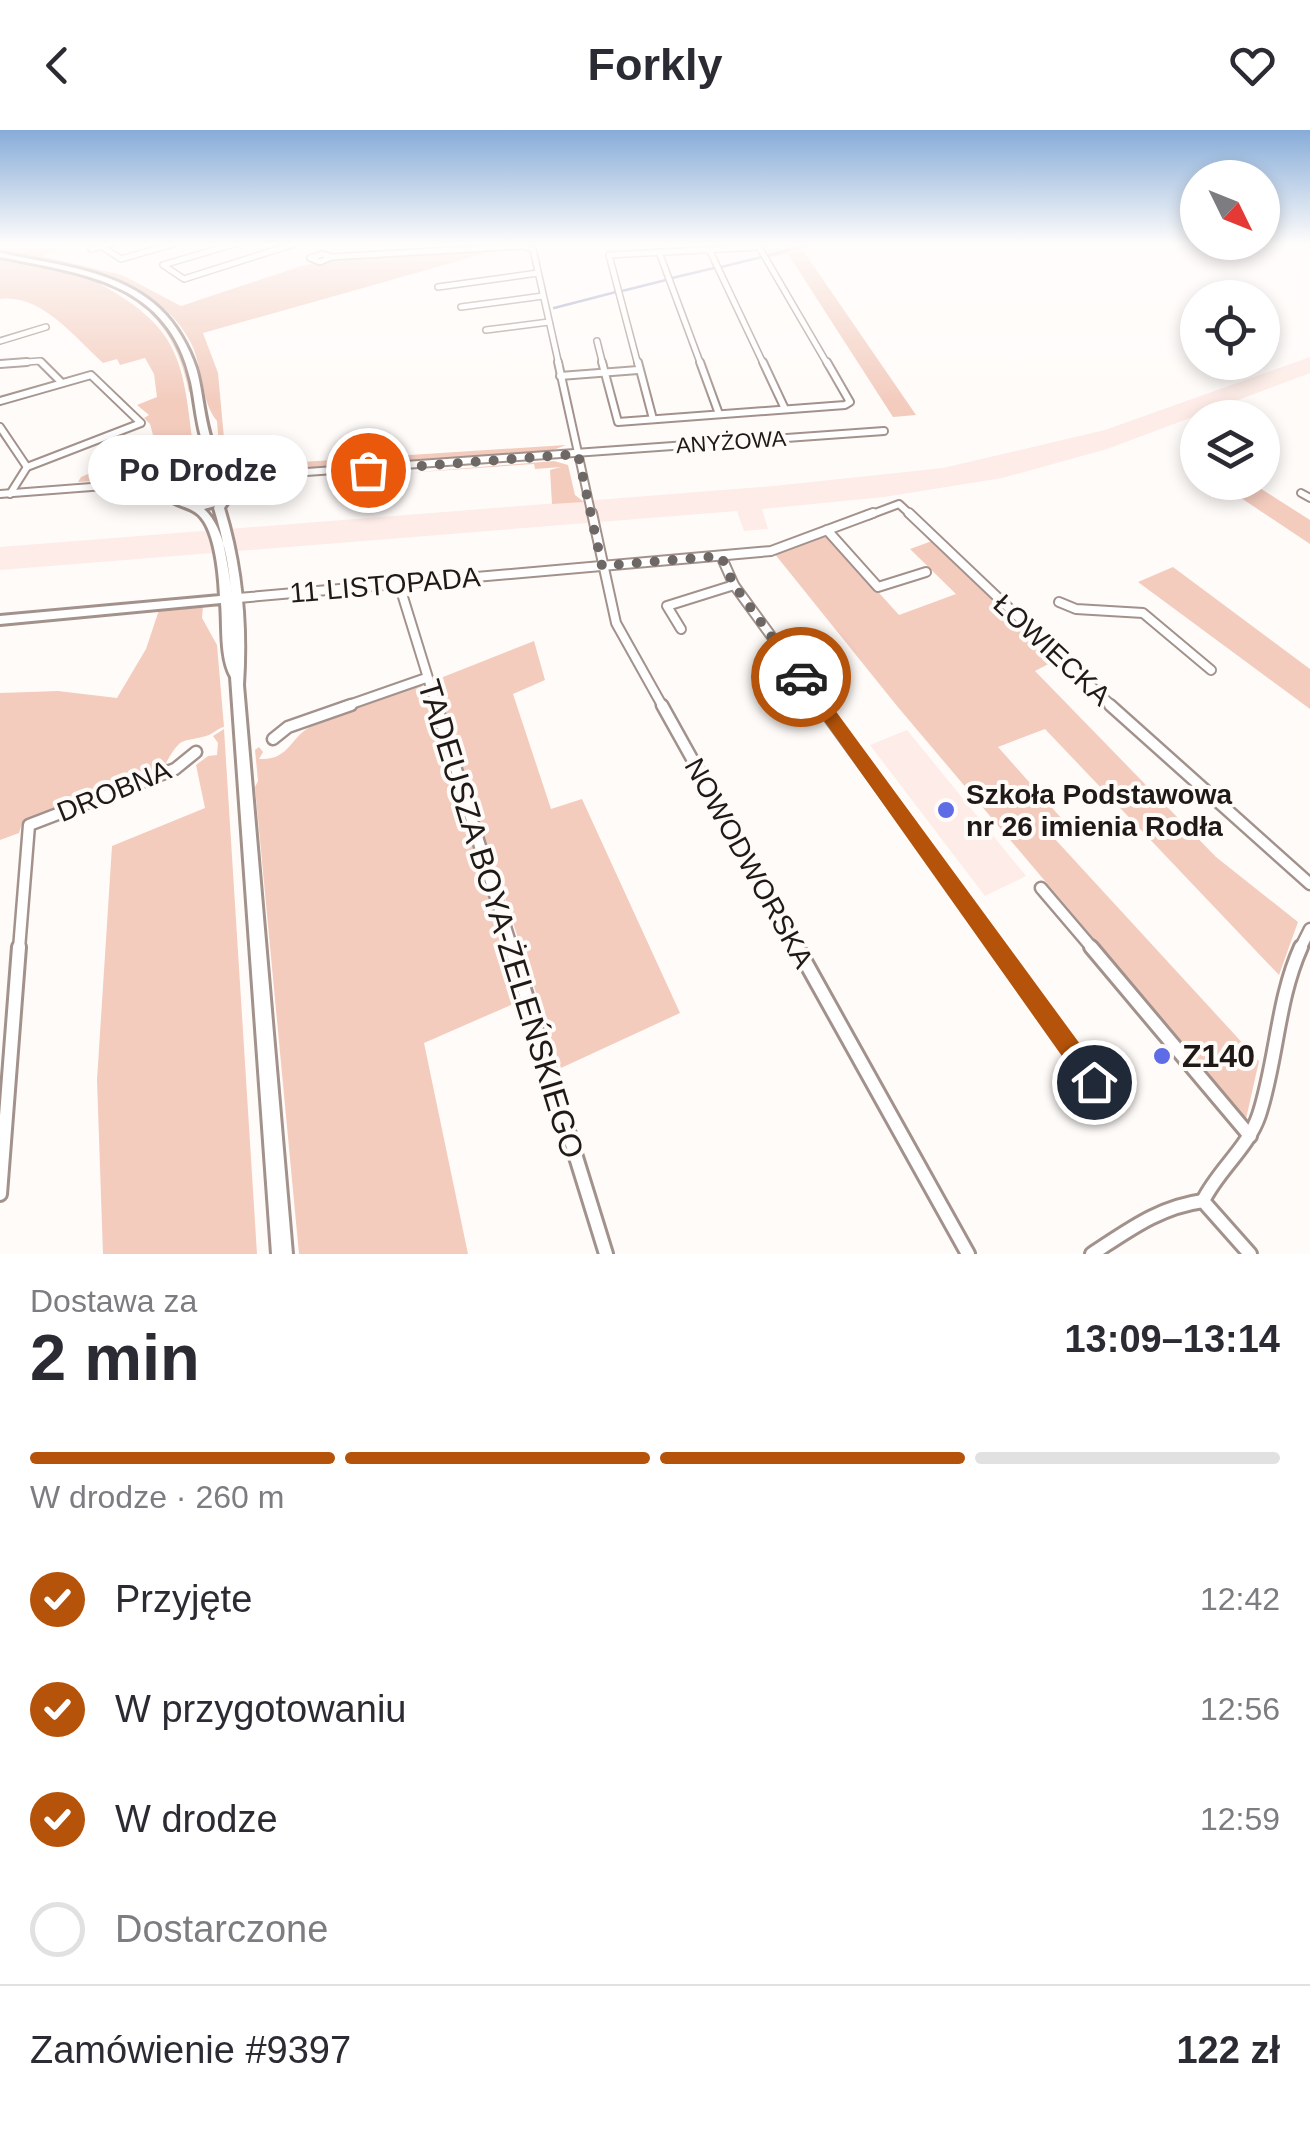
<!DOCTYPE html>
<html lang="pl">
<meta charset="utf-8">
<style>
body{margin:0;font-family:Helvetica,sans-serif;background:#f2f2f3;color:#2b2b33;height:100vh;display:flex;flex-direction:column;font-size:38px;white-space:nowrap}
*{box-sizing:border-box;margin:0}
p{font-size:32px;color:#7c7c81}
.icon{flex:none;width:55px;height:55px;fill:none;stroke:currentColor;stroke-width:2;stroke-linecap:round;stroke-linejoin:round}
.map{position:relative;height:1124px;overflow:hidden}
.sheet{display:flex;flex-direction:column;background:#fff;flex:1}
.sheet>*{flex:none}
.needle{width:65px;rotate:133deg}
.buttons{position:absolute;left:1180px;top:30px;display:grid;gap:20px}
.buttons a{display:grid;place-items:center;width:100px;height:100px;border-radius:50%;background:#fff;box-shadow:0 5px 15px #0003;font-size:50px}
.pin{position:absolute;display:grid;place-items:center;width:85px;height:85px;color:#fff;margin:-42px;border:5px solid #fff;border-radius:50%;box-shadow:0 2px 10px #0007}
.courier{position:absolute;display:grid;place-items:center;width:100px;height:100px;margin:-50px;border:8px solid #b45309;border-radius:50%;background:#fff;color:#222;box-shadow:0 2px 12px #0007}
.bubble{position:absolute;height:70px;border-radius:35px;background:#fff;box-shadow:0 5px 15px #0003;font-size:32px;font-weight:700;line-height:70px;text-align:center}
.overview em{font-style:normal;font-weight:700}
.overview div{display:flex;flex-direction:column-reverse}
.overview{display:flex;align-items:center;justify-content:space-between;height:170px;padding:0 30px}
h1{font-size:65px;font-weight:700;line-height:75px}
.bar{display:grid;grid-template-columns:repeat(4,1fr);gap:15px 10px;align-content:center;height:120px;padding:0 30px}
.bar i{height:12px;border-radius:8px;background:#e1e1e2}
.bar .on{background:#b45309}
.bar p{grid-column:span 4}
.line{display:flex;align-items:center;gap:25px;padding:0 30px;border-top:2px solid #e1e1e2}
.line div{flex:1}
ol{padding:0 30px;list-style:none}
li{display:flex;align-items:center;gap:30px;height:110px}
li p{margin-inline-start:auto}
li .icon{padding:10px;border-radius:50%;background:#b45309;color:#fff;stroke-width:4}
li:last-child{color:#7c7c81}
li i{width:55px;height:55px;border:5px solid #e1e1e2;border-radius:50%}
header{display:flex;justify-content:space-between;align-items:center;height:130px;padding:0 30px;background:#fff;font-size:45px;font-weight:700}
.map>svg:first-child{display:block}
.built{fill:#fdece7}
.green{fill:#f3ccbe}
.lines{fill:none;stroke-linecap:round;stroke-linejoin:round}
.stream{stroke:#969fc0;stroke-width:2.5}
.street-far4-casing{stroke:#a3928c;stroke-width:8}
.street-far3-casing{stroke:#a3928c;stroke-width:10}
.street-far2-casing{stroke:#a3928c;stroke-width:12}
.street-far1-casing{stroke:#a3928c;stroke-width:15}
.street-casing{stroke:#a3928c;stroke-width:18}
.secondary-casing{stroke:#a3928c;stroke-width:6}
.street-far4{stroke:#fff;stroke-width:5}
.street-far3{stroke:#fff;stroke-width:6}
.street-far2{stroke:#fff;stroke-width:8}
.street-far1{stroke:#fff;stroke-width:10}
.street{stroke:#fff;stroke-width:12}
.secondary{fill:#fff;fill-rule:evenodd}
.route{fill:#b45309}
.done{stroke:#6d6866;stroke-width:10;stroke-dasharray:0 18}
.poi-dot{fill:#5e6de5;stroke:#fffbf9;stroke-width:4}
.labels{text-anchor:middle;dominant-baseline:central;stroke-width:8;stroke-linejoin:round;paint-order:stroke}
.far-street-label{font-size:22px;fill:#1f1917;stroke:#fffbf9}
.street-label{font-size:28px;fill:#1f1917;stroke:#fffbf9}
.poi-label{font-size:28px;font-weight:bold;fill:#1f1917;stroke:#fffbf9;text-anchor:start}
.near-street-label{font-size:32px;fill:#1f1917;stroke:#fffbf9}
.near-poi-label{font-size:32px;font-weight:bold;fill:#1f1917;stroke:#fffbf9;text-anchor:start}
</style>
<header><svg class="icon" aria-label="back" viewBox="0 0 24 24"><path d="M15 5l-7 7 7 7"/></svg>Forkly<svg class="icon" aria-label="heart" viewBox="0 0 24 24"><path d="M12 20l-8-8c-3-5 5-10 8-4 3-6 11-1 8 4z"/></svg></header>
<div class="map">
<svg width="1310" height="1124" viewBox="0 0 1310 1124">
<rect width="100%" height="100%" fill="#fffbf9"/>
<g class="built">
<path d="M1310 227V243L1107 319 1002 348 884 367 762 379 768 399 744 401 737 381 0 440V417L774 356 943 338 1105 300Z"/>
<path d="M907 600 1026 746 985 766 870 615Z"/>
</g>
<g class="green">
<path d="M0 114H49L58 120 42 126 122 145 181 176 301 136 336 129 494 121 203 203 218 243 224 308 227 315 232 314V321L271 334 566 315 548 322 290 341V338L246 339 227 327 220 328 217 291C200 270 204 240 191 213 157 145 66 136 0 123Z"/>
<path d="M760 114H810L802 119 916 285 893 287 788 124 768 128Z"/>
<path d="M0 128C89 146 175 156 192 261L189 262C179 210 152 168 98 153 187 201 182 236 195 329 171 357 112 349 78 352L81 347 156 316 150 294 144 288 149 285 137 275 157 267 154 244 145 228 120 235 117 229 103 233C74 207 42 164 0 169Z"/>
<path d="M554 331 568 335 575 365 584 372 552 374 550 340 561 337 535 339 534 334 407 343Z"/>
<path d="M1261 353 1255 355 1310 390V414L1220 354Z"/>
<path d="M826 404 899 485 956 464 910 419 932 411 1058 529 1035 541 1216 727 1298 792 1279 845 1045 599 998 617 1071 699 1054 708 1259 931 1246 989 897 576 774 423Z"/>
<path d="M1173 437 1310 539V579L1138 452Z"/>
<path d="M203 476 202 488 217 515 224 597C218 598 214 603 209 605 182 614 183 603 166 633L170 636 22 693 19 703 0 710V563L58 561 117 568 146 519 159 480Z"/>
<path d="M534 511 545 550 513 564 551 679 582 669 680 883 561 938 433 551Z"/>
<path d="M419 554 427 561 520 871 424 913 468 1124H299L255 657 258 651 255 620 259 617 263 622 259 629C290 631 290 606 312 596L311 592Z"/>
<path d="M224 599 257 1124H103L97 950 112 716 205 678 196 635 208 626 217 625 218 613 213 606Z"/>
</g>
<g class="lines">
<g class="stream">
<path d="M767 126 808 114"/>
<path d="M721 137 762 127"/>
<path d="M672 148 714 138"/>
<path d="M622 161 666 150"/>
<path d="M554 178 616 162"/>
</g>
<defs>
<g id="street-far4">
<path d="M234 114 163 135 184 149 294 114"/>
<path d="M101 116 121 129 173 114"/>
<path d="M91 119 111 114"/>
<path d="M709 119 764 235"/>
<path d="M659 122 701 235"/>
<path d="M323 124 331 127 320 132 310 128Z"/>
<path d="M331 127 522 116 533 119 559 235"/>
<path d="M438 157 538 143"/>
<path d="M461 177 543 166"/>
<path d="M486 200 549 192"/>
<path d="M0 211 46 197"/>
<path d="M597 211 603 235"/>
<path d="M0 234 40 231 44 235"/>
<path d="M638 235 609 125 759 117 828 235"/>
</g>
<g id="street-far3">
<path d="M41 232 62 253"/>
<path d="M558 232 592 386"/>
<path d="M602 232 618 292 845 275 850 272 827 232"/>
<path d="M638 232 653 289"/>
<path d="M700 232 719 284"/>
<path d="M763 232 785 279"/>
<path d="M0 234 27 232"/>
<path d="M560 246 638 240"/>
<path d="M0 271 91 245 141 293 27 337 10 364"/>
<path d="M0 297 27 337"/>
<path d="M235 347 884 301"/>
<path d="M1301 363 1310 368"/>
<path d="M0 364 183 350"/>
<path d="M867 386 899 374 912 386"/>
</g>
<g id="street-far2">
<path d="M592 383 616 493 663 577"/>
<path d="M909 383 1113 577"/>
<path d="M827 400 878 457 926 442"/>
<path d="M721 426 734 455 823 577"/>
<path d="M399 454 437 577"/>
<path d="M238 468 771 421 873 383"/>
<path d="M1059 472 1076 479 1143 483 1211 540"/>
<path d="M681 499 667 476 734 455"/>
<path d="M343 577 426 548"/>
</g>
<g id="street-far1">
<path d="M436 575 512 819"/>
<path d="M662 575 798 819"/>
<path d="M821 575 998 819"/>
<path d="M1110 575 1310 754"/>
<path d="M273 609 288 597 351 575"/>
<path d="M1041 758 1093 819"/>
<path d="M19 819 29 695 175 639 196 622"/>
<path d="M1300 819 1310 799"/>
</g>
<g id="street">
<path d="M511 817 606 1124"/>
<path d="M797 817 968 1124"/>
<path d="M996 817 1099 959"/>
<path d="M1091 817 1250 1006"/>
<path d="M0 1064 19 817"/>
<path d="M1203 1071C1218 1040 1248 1018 1259 985 1277 930 1277 870 1301 817"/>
<path d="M1203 1071 1250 1124"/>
<path d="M1092 1124C1129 1100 1159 1077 1203 1071"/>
</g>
<path id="secondary" d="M0 123C52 134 120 140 160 179 176 194 189 217 196 238 206 270 204 328 236 343L241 353 224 378C242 437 247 494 243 555L292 1124H272L231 547C220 528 223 496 221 473L0 494V486L220 466C219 444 215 394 195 382 186 376 176 376 167 368L170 357 193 342 217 339C197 315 197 281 191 252 169 152 85 144 0 127ZM223 344 229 347 231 353C218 371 197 380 177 367L178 360 198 347ZM215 376 214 378C223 407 228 435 232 465 228 436 226 400 204 379Z"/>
</defs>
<use href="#street-far4" class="street-far4-casing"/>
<use href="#street-far3" class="street-far3-casing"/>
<use href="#street-far2" class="street-far2-casing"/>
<use href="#street-far1" class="street-far1-casing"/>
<use href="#street" class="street-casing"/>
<use href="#secondary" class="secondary-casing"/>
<use href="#street-far4" class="street-far4"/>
<use href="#street-far3" class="street-far3"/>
<use href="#street-far2" class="street-far2"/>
<use href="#street-far1" class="street-far1"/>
<use href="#street" class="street"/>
<use href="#secondary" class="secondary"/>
</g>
<linearGradient id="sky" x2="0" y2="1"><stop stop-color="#87acd8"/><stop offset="0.42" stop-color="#fffdfc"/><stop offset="1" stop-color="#fffdfc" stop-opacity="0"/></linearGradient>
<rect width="1310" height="271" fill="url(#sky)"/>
<path class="route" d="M801 541 807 542 1102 944 1106 952 1102 960 1094 964 1086 960 796 551 793 547Z"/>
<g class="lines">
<path class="done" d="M368 340 578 324 602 436 721 426 734 455 801 547"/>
</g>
<g class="poi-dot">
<circle cx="946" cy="680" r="10"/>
<circle cx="1162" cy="926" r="10"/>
</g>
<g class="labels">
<g class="far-street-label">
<text transform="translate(731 312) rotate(-4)">ANYŻOWA</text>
</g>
<g class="street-label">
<text transform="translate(385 455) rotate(-5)">11 LISTOPADA</text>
<text transform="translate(1052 520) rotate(43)">ŁOWIECKA</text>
<text transform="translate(114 661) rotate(-22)">DROBNA</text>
<text transform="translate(749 733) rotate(61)">NOWODWORSKA</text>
</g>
<g class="poi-label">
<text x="966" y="664">Szkoła Podstawowa<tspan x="966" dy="32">nr 26 imienia Rodła</tspan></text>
</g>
<g class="near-street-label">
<text transform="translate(501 789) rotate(73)">TADEUSZA BOYA-ŻELEŃSKIEGO</text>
</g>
<g class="near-poi-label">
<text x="1182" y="926">Z140</text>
</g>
</g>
</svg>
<div class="buttons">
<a><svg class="needle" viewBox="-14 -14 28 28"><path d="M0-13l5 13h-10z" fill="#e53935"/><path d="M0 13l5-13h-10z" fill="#7c7c81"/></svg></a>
<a><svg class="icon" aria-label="locate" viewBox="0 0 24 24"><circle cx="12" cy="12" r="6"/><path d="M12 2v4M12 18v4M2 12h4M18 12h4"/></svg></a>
<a><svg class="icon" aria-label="layers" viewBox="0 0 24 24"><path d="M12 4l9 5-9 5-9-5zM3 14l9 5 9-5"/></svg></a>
</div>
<div class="pin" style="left:368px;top:340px;background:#ea580c"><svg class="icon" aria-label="bag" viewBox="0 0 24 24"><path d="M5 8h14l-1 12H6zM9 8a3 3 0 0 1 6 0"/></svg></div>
<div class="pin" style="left:1094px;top:952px;background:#1f2937"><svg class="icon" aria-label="home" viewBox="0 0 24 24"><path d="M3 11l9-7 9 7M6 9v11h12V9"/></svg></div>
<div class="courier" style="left:801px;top:547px"><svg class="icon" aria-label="car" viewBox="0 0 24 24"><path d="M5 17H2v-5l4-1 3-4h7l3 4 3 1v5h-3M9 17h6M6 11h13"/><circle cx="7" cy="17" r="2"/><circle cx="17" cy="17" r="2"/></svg></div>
<div class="bubble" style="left:88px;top:305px;width:220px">Po Drodze</div>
</div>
<section class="sheet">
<div class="overview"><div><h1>2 min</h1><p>Dostawa za</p></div><em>13:09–13:14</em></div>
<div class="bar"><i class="on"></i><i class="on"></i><i class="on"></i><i></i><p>W drodze · 260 m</p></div>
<ol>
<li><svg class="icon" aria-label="check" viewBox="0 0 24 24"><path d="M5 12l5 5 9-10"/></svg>Przyjęte<p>12:42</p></li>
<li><svg class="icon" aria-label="check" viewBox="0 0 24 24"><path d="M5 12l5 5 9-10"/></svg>W przygotowaniu<p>12:56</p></li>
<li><svg class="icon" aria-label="check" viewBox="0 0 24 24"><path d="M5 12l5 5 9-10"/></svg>W drodze<p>12:59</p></li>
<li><i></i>Dostarczone</li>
</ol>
<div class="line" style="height:130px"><div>Zamówienie #9397</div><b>122 zł</b></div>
</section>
